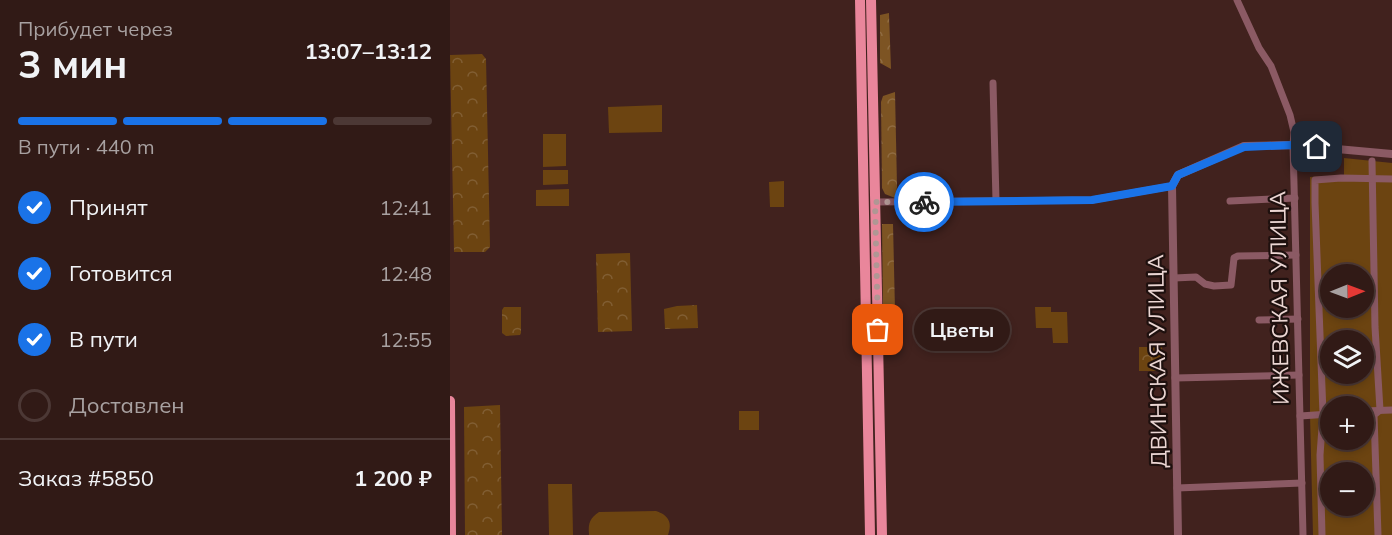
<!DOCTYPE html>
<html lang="ru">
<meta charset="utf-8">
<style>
body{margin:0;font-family:Mulish,sans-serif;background:#39231f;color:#f1f3f6;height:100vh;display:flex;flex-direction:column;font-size:22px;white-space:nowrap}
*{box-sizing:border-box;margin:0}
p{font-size:20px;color:#a8a1a1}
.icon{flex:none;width:33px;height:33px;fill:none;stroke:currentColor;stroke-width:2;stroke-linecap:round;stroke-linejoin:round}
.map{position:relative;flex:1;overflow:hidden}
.details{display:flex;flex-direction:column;background:#311a16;width:450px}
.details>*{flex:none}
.needle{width:39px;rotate:89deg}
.buttons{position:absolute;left:870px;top:264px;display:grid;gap:12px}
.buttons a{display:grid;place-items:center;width:54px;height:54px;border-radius:50%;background:#311a16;box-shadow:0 3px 9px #0003,0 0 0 2px #4c3835;font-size:30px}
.pin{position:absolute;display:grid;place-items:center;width:51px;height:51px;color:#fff;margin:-26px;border-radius:12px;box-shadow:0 3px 9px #0006}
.courier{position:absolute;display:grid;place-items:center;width:60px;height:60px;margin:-30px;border:4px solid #1a73e8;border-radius:50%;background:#fff;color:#222;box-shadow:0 2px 8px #0007}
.bubble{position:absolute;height:42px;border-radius:21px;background:#311a16;box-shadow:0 3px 9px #0003,0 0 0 2px #4c3835;font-size:20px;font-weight:700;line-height:42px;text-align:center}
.headline em{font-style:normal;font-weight:700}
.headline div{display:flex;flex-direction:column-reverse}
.headline{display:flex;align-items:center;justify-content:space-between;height:102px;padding:0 18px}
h1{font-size:39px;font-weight:700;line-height:45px}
.bar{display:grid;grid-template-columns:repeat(4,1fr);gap:9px 6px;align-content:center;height:72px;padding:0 18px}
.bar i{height:8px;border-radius:4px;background:#4c3835}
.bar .current{background:#1a73e8}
.bar p{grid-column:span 4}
.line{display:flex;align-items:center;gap:15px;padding:0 18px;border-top:2px solid #4c3835}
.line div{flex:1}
ol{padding:0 18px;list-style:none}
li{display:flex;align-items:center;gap:18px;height:66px}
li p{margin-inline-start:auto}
li .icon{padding:6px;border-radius:50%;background:#1a73e8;color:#fff;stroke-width:4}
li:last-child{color:#a8a1a1}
li i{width:33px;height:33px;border:3px solid #4c3835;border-radius:50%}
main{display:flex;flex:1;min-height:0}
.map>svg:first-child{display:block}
.green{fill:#6c4411;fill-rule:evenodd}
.forest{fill:url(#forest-crowns)}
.park{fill:url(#park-crowns)}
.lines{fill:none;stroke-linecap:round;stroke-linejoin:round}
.minor{stroke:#8b5a64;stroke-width:7}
.tertiary{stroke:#8b5a64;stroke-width:8}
.primary{stroke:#e9869b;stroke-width:10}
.done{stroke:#b09794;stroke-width:6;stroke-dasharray:0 10.8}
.route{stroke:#1a73e8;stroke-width:8}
.labels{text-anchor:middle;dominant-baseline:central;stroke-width:4.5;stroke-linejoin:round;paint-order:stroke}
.street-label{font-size:22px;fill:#ebd6d3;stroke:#1e100e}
</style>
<main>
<section class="details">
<div class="headline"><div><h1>3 мин</h1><p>Прибудет через</p></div><em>13:07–13:12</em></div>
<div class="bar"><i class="current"></i><i class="current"></i><i class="current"></i><i></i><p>В пути · 440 m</p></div>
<ol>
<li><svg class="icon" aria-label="check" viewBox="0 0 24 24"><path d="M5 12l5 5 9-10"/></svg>Принят<p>12:41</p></li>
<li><svg class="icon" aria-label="check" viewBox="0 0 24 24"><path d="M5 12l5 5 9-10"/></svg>Готовится<p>12:48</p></li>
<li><svg class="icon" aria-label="check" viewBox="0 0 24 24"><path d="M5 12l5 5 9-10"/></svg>В пути<p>12:55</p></li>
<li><i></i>Доставлен</li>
</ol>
<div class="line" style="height:78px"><div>Заказ #5850</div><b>1 200 ₽</b></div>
</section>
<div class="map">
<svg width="942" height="535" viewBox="0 0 942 535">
<defs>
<pattern id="forest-crowns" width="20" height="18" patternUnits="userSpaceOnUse" patternTransform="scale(1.5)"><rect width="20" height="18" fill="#7d5423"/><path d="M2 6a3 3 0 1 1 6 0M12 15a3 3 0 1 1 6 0" fill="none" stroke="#906c42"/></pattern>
<pattern id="park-crowns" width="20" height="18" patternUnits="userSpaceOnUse" patternTransform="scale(1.5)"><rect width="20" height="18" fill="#6c4411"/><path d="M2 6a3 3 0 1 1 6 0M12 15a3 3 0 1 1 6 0" fill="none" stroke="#815e33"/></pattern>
</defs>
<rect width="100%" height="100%" fill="#41221e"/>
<g class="green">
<path d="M212 105V132L159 133 158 107Z"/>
<path d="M93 134H116V166L93 167Z"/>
<path d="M894 158 942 163V535H863L860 415V177L894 175ZM880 274H914V308H880ZM880 340H914V374H880ZM880 406H914V440H880ZM880 472H914V506H880Z"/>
<path d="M93 170H118V184L93 185Z"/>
<path d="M334 181V207H320L319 182Z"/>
<path d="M119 189V206H86V190Z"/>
<path d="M585 307H601V312H617L618 343H603L602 328H586Z"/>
<rect x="289" y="411" width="20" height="19"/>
<path d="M98 484H122L123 535H99Z"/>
<path d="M206 511C218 515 223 522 218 535H139V534C138 523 140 518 149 512Z"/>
</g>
<g class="forest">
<path d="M439 13V14L441 69 430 63V15Z"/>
<path d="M445 92 447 187 445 198 435 194 432 188 431 102 433 96Z"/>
<path d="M432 224H443L445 311H433Z"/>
</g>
<g class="park">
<path d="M32 54 36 59 40 247 35 252H4L0 55Z"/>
<path d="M180 253 182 331 148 332 146 254Z"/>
<path d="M247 305 248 328 215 329 214 309 227 306Z"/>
<path d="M54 307H71V333L70 335 56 336 52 333V310Z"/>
<path d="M689 347H712L713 371H689Z"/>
<path d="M50 405 52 535H15L14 407Z"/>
</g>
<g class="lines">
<g class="minor">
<path d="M787 0 809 48 821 66 840 115 844 132 843 145 853 535"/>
<path d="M543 83 546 201"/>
<path d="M922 161 925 327 930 410 924 415 928 535"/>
<path d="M780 201 845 198"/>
<path d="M425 202 642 200 722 186"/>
<path d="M724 278 746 277 755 284 764 286 781 285 784 258 788 256 846 255"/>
<path d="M809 320 848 319"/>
<path d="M725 378 849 375"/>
<path d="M914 411 942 410"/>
<path d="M850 416 880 414"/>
<path d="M727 488 852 483"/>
<path d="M872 535 870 455 873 414 865 203V180L891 178 942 179"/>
</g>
<path class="tertiary" d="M728 535 722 186 728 175 794 146 843 145 942 154"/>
<g class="primary">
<path d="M410 0 420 535"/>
<path d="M421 0 432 535"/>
<path d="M0 401 1 535"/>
</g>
</g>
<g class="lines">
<path class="done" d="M428 330 425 202H474"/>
<path class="route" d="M474 202 642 200 722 186 728 175 794 147 843 145 867 147"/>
</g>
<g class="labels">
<g class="street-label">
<text transform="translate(829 298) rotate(-91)">ИЖЕВСКАЯ УЛИЦА</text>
<text transform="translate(707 361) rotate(-91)">ДВИНСКАЯ УЛИЦА</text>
</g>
</g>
</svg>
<div class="buttons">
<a><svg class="needle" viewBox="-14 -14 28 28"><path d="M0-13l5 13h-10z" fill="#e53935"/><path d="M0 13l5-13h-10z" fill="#a8a1a1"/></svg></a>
<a><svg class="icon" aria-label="layers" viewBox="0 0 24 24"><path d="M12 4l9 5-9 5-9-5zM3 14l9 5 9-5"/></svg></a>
<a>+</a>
<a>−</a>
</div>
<div class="pin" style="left:428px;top:330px;background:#ea580c"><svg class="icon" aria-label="bag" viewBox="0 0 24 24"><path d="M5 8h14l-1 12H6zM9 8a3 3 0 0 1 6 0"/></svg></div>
<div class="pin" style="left:867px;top:147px;background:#1f2937"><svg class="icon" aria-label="home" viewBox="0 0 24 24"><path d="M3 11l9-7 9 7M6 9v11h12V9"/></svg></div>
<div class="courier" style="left:474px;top:202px"><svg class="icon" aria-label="bike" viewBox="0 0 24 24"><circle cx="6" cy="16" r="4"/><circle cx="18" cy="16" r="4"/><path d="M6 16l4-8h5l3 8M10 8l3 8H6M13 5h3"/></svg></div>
<div class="bubble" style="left:464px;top:309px;width:96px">Цветы</div>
</div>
</main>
